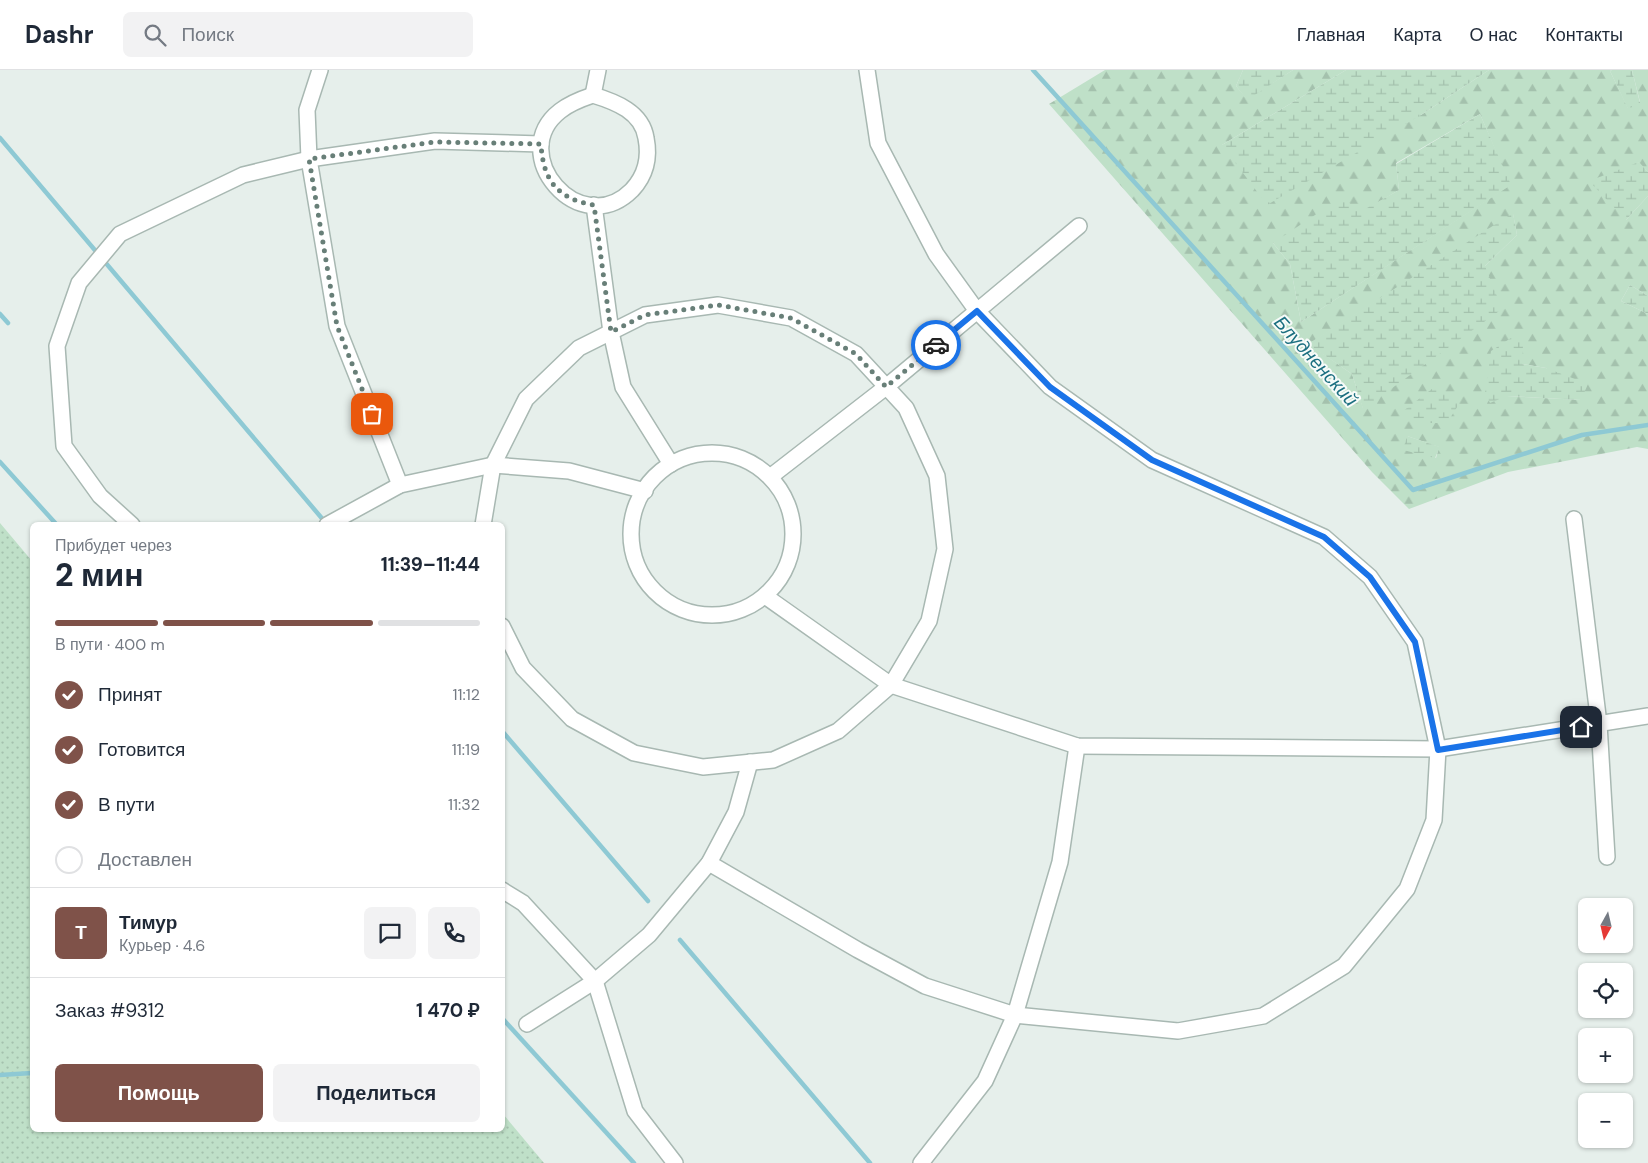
<!DOCTYPE html>
<html lang="ru">
<meta charset="utf-8">
<style>
body{margin:0;font-family:"DM Sans",sans-serif;background:#f2f2f3;color:#1f2937;height:100vh;display:flex;flex-direction:column;font-size:19px;white-space:nowrap}
*{box-sizing:border-box;margin:0}
p{font-size:16px;color:#747a83}
.icon{flex:none;width:28px;height:28px;fill:none;stroke:currentColor;stroke-width:2;stroke-linecap:round;stroke-linejoin:round}
.map{position:relative;flex:1;overflow:hidden}
.details{position:absolute;left:30px;top:452px;width:475px;height:610px;display:flex;flex-direction:column;background:#fff;border-radius:8px;box-shadow:0 1px 4px #0004}
.details>*{flex:none}
.needle{width:32px;rotate:188deg}
.tools{position:absolute;left:1578px;top:828px;display:grid;gap:10px}
.tools a{display:grid;place-items:center;width:55px;height:55px;border-radius:8px;background:#fff;box-shadow:0 1px 4px #0004;font-size:25px}
.pin{position:absolute;display:grid;place-items:center;width:42px;height:42px;color:#fff;margin:-21px;border-radius:10px;box-shadow:0 2px 8px #0006}
.courier{position:absolute;display:grid;place-items:center;width:50px;height:50px;margin:-25px;border:4px solid #1a73e8;border-radius:50%;background:#fff;color:#222;box-shadow:0 1px 6px #0007}
.summary em{font-style:normal;font-weight:800}
.summary div{display:flex;flex-direction:column-reverse}
.summary{display:flex;align-items:center;justify-content:space-between;height:85px;padding:0 25px}
h1{font-size:32px;font-weight:800;line-height:38px}
.bar{display:grid;grid-template-columns:repeat(4,1fr);gap:8px 5px;align-content:center;height:60px;padding:0 25px}
.bar i{height:6px;border-radius:4px;background:#e0e1e3}
.bar .selected{background:#7f5249}
.bar p{grid-column:span 4}
.line{display:flex;align-items:center;gap:12px;padding:0 25px;border-top:1px solid #e0e1e3}
.line div{flex:1}
.round{display:grid;place-items:center;flex:none;width:52px;height:52px;border-radius:8px;background:#f2f2f3}
ol{padding:0 25px;list-style:none}
li{display:flex;align-items:center;gap:15px;height:55px}
li p{margin-inline-start:auto}
li .icon{padding:5px;border-radius:50%;background:#7f5249;color:#fff;stroke-width:4}
li:last-child{color:#747a83}
li i{width:28px;height:28px;border:2px solid #e0e1e3;border-radius:50%}
.action{display:flex;gap:10px;margin-top:auto;padding:10px 25px}
.action a{flex:1;height:58px;border-radius:8px;background:#7f5249;color:#fff;font-size:20px;font-weight:800;line-height:58px;text-align:center}
.action a+a{background:#f2f2f3;color:#1f2937}
header{display:flex;align-items:center;gap:30px;box-sizing:border-box;height:70px;padding:0 25px;background:#fff;border-bottom:1px solid #e0e1e3}
header strong{font-size:24px}
nav{display:flex;gap:28px;margin-inline-start:auto;font-size:18px}
.search{width:350px;height:45px;background:#f2f2f3;display:flex;align-items:center;gap:12px;box-sizing:border-box;padding:0 18px;border-radius:8px;color:#747a83;font-size:19px}
.map>svg:first-child{display:block}
.grass{fill:url(#grass-dots)}
.forest{fill:url(#forest-firs);fill-rule:evenodd}
.wetland{fill:url(#wetland-marsh)}
.lines{fill:none;stroke-linecap:round;stroke-linejoin:round}
.stream{stroke:#8ec9d4;stroke-width:4.5}
.minor-casing{stroke:#a8b8b2;stroke-width:18}
.minor{stroke:#fff;stroke-width:15}
.done{stroke:#687f78;stroke-width:5;stroke-dasharray:0 9}
.route{stroke:#1a73e8;stroke-width:6}
.labels{text-anchor:middle;dominant-baseline:central;stroke-width:4;stroke-linejoin:round;paint-order:stroke}
.water-label{font-size:19px;font-style:italic;fill:#1c6f80;stroke:#f7fbf9}
</style>
<header>
<strong>Dashr</strong>
<div class="search"><svg class="icon" aria-label="search" viewBox="0 0 24 24"><circle cx="10" cy="10" r="6"/><path d="M15 15l6 6"/></svg>Поиск</div>
<nav><a>Главная</a><a>Карта</a><a>О нас</a><a>Контакты</a></nav>
</header>
<div class="map">
<svg width="1648" height="1093" viewBox="0 0 1648 1093">
<defs>
<pattern id="grass-dots" width="8" height="8" patternUnits="userSpaceOnUse" patternTransform="scale(1.25)"><rect width="8" height="8" fill="#bfe0c8"/><path d="M2 2h.1M6 6h.1" fill="none" stroke="#a4c1ad" stroke-width="1.8" stroke-linecap="round"/></pattern>
<pattern id="forest-firs" width="22" height="20" patternUnits="userSpaceOnUse" patternTransform="scale(1.25)"><rect width="22" height="20" fill="#bfe0c8"/><path d="M5 1l3.5 6h-7zM16 11l3.5 6h-7z" fill="#a4c1ad"/></pattern>
<pattern id="wetland-marsh" width="20" height="14" patternUnits="userSpaceOnUse" patternTransform="scale(1.25)"><rect width="20" height="14" fill="#bfe0c8"/><path d="M1 5h8M5 5V1M11 12h8M15 12V8" fill="none" stroke="#a4c1ad"/></pattern>
</defs>
<rect width="100%" height="100%" fill="#e6efeb"/>
<path class="grass" d="M0 453 32 491V1060H502L503 1044 544 1093H0Z"/>
<path class="forest" d="M1105 0H1243L1236 16 1247 29 1293 0H1346L1222 75 1421 45 1489 0H1612L1610 1 1628 38 1640 32 1632 0H1648V102L1638 92 1626 150 1648 126V226L1630 215 1621 231 1648 244V379L1637 377 1508 402 1409 439 1372 402 1049 34ZM1480 44 1510 115 1301 252 1290 194 1273 173 1360 143 1399 120 1396 93ZM1513 144 1517 165 1485 196 1363 338 1352 304 1309 274ZM1522 294 1546 298 1581 330 1507 326ZM1407 366 1439 377 1436 388Z"/>
<g class="wetland">
<path d="M1243 0H1293L1247 30 1236 16Z"/>
<path d="M1346 0H1489L1421 45 1267 135 1222 75Z"/>
<path d="M1612 0H1632L1640 33 1628 39 1610 1Z"/>
<path d="M1480 44 1511 115 1301 252 1290 194 1273 173 1342 127 1360 142 1399 120 1396 94Z"/>
<path d="M1639 92 1648 102V126L1626 150 1589 111Z"/>
<path d="M1513 143 1517 165 1485 196 1502 239 1363 339 1352 304 1308 274Z"/>
<path d="M1630 215 1648 226V244L1621 231Z"/>
<path d="M1514 266 1523 275 1522 294 1546 298 1588 314 1581 330 1507 326 1490 333 1485 323 1491 281Z"/>
<path d="M1437 315 1459 334 1447 353H1412L1402 342Z"/>
<path d="M1407 366 1440 377 1435 388 1403 380Z"/>
</g>
<g class="lines">
<g class="stream">
<path d="M1033 0 1413 420 1582 365 1648 355"/>
<path d="M0 68 325 452"/>
<path d="M0 244 8 253"/>
<path d="M0 392 57 455"/>
<path d="M502 661 648 831"/>
<path d="M680 870 870 1093"/>
<path d="M502 948 634 1093"/>
<path d="M0 1005 32 1003"/>
</g>
<defs>
<g id="minor">
<path d="M320 0 307 40 309 89 337 256 400 415"/>
<path d="M593 25C616 32 642 42 646 68 650 88 646 105 632 120 580 172 505 84 560 41 570 33 581 29 593 25Z"/>
<path d="M593 25 598 0"/>
<path d="M594 135 611 262 623 317 671 394"/>
<circle cx="712" cy="464" r="81"/>
<path d="M770 407 886 317 1079 156"/>
<path d="M1574 449 1599 654 1607 787"/>
<path d="M132 455 100 426 64 376 57 276 79 213 120 164 243 105 309 89 435 71 541 74"/>
<path d="M327 455 400 415 493 395 569 401 645 421"/>
<path d="M483 455 493 395 526 329 579 278 645 245 718 235 791 248 856 284 906 338 937 406 945 479 929 551 891 615 838 661 773 690 703 697 634 683 572 649 523 598 502 556"/>
<path d="M765 526 891 615 1077 676 1438 679 1648 646"/>
<path d="M709 793 858 880 925 916 1015 945 1178 961 1263 946 1344 896 1407 819 1434 750 1438 679 1415 572 1370 507 1324 467 1152 390 1050 317 977 241 936 184 878 73 867 0"/>
<path d="M502 820 523 833 595 911 635 1041 675 1093"/>
<path d="M527 954 595 911 649 865 709 793 736 742 750 692"/>
<path d="M921 1093 985 1011 1015 945 1060 792 1077 676"/>
</g>
</defs>
<use href="#minor" class="minor-casing"/>
<use href="#minor" class="minor"/>
</g>
<g class="lines">
<path class="done" d="M372 344 337 256 309 89 435 72 541 74C543 111 558 129 594 135L611 262 645 245 718 235 791 248 856 284 886 317 936 275"/>
<path class="route" d="M936 275 977 241 1050 317 1152 390 1324 467 1370 507 1415 572 1438 680 1581 657"/>
</g>
<g class="labels">
<g class="water-label">
<text transform="translate(1316 291) rotate(48)">Блудненский</text>
</g>
</g>
</svg>
<div class="tools">
<a><svg class="needle" viewBox="-14 -14 28 28"><path d="M0-13l5 13h-10z" fill="#e53935"/><path d="M0 13l5-13h-10z" fill="#747a83"/></svg></a>
<a><svg class="icon" aria-label="locate" viewBox="0 0 24 24"><circle cx="12" cy="12" r="6"/><path d="M12 2v4M12 18v4M2 12h4M18 12h4"/></svg></a>
<a>+</a>
<a>−</a>
</div>
<div class="pin" style="left:372px;top:344px;background:#ea580c"><svg class="icon" aria-label="bag" viewBox="0 0 24 24"><path d="M5 8h14l-1 12H6zM9 8a3 3 0 0 1 6 0"/></svg></div>
<div class="pin" style="left:1581px;top:657px;background:#1f2937"><svg class="icon" aria-label="home" viewBox="0 0 24 24"><path d="M3 11l9-7 9 7M6 9v11h12V9"/></svg></div>
<div class="courier" style="left:936px;top:275px"><svg class="icon" aria-label="car" viewBox="0 0 24 24"><path d="M5 17H2v-5l4-1 3-4h7l3 4 3 1v5h-3M9 17h6M6 11h13"/><circle cx="7" cy="17" r="2"/><circle cx="17" cy="17" r="2"/></svg></div>
<section class="details">
<div class="summary"><div><h1>2 мин</h1><p>Прибудет через</p></div><em>11:39–11:44</em></div>
<div class="bar"><i class="selected"></i><i class="selected"></i><i class="selected"></i><i></i><p>В пути · 400 m</p></div>
<ol>
<li><svg class="icon" aria-label="check" viewBox="0 0 24 24"><path d="M5 12l5 5 9-10"/></svg>Принят<p>11:12</p></li>
<li><svg class="icon" aria-label="check" viewBox="0 0 24 24"><path d="M5 12l5 5 9-10"/></svg>Готовится<p>11:19</p></li>
<li><svg class="icon" aria-label="check" viewBox="0 0 24 24"><path d="M5 12l5 5 9-10"/></svg>В пути<p>11:32</p></li>
<li><i></i>Доставлен</li>
</ol>
<div class="line" style="height:90px"><b class="round" style="background:#7f5249;color:#fff">Т</b><div><b>Тимур</b><p>Курьер · 4.6</p></div><a class="round"><svg class="icon" aria-label="chat" viewBox="0 0 24 24"><path d="M4 5h16v11H9l-5 4z"/></svg></a><a class="round"><svg class="icon" aria-label="phone" viewBox="0 0 24 24"><path d="M5 4h4l2 5-3 2q2 4 5 5l2-3 5 2v4C11 20 4 13 5 4z"/></svg></a></div>
<div class="line" style="height:65px"><div>Заказ #9312</div><b>1 470 ₽</b></div>
<div class="action"><a>Помощь</a><a>Поделиться</a></div>
</section>
</div>
